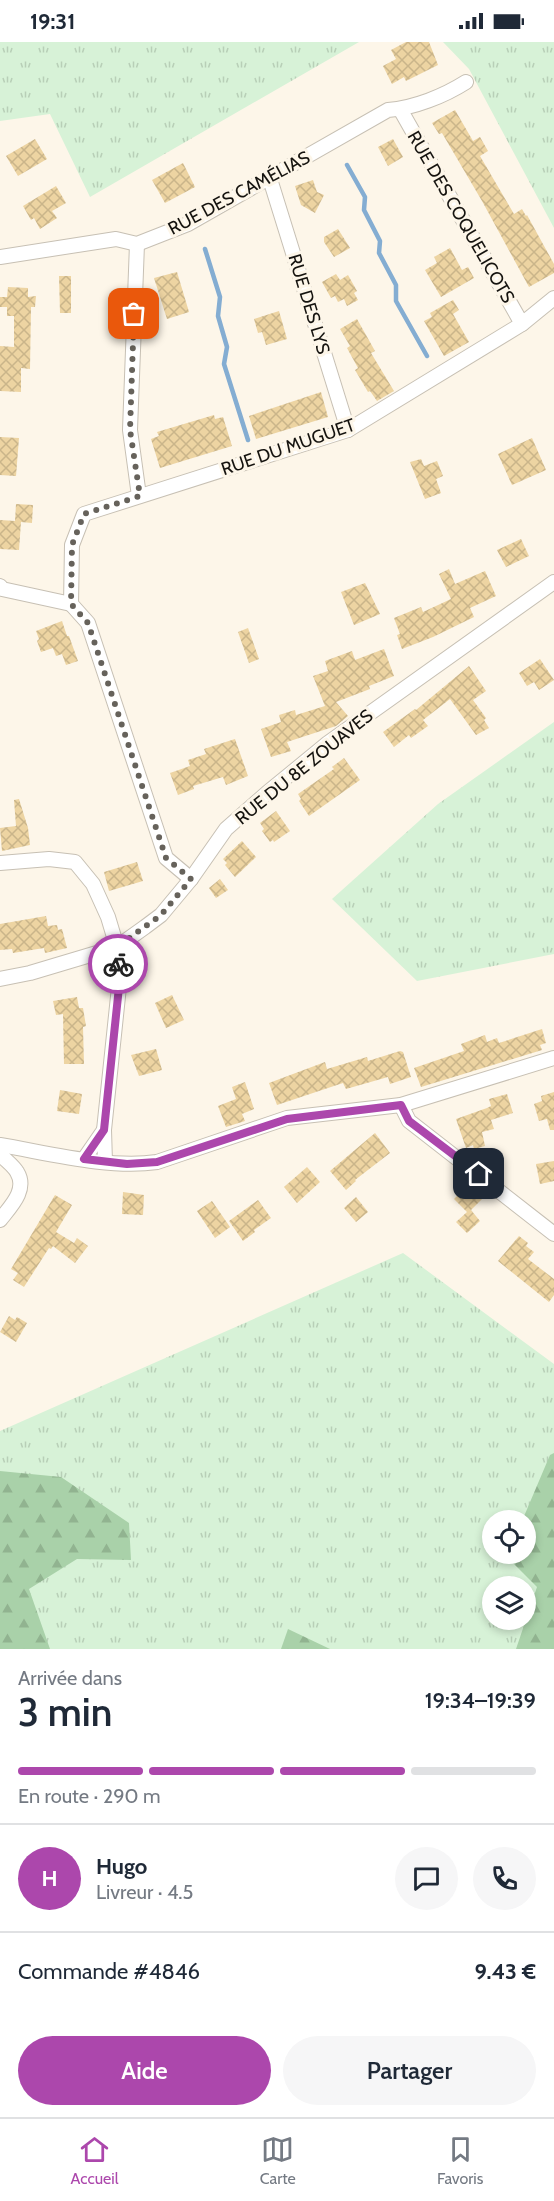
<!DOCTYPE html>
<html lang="fr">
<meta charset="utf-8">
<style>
body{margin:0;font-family:Cabin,sans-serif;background:#f6f6f7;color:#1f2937;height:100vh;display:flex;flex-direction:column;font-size:22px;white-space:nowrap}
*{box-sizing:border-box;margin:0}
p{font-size:20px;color:#747a83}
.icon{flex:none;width:33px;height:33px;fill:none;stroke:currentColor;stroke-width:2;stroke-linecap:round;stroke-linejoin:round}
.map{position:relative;height:1607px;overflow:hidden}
.details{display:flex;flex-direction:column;background:#fff;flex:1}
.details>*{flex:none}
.tools{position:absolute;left:482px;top:1468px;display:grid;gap:12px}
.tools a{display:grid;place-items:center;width:54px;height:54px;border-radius:50%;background:#fff;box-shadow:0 3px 9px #0003;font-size:30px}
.pin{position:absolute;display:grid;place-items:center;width:51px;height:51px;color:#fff;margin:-26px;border-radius:12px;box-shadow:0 3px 9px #0006}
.courier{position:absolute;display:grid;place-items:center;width:60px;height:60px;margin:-30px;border:4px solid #ac47ac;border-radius:50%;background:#fff;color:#222;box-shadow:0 2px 8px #0007}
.headline em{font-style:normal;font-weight:600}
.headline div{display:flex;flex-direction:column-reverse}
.headline{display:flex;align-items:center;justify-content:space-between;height:102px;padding:0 18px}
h1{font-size:39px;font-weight:600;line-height:45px}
.bar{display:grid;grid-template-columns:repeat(4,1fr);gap:9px 6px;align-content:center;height:72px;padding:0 18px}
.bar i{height:8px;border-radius:4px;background:#e0e1e3}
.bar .on{background:#ac47ac}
.bar p{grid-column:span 4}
.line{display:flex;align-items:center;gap:15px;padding:0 18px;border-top:2px solid #e0e1e3}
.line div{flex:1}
.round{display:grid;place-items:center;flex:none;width:63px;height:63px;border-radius:32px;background:#f6f6f7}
.cta{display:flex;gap:12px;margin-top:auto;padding:12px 18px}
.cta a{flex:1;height:69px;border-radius:36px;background:#ac47ac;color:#fff;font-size:24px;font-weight:600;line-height:69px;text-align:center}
.cta a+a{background:#f6f6f7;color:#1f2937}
.status{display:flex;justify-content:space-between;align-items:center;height:42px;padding:0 30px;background:#fff;direction:ltr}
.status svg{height:16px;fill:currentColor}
.tabs{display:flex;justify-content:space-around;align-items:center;height:84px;border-top:2px solid #e0e1e3;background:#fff;font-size:16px;color:#747a83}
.tabs a{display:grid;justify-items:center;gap:3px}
.tabs .on{color:#ac47ac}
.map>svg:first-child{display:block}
.grass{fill:url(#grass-tufts);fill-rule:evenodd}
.forest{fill:url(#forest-firs)}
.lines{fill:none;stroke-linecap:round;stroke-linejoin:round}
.stream{stroke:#84add2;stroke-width:4.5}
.building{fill:url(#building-cross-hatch)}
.street-casing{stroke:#c7c0b4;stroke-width:16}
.street{stroke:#fff;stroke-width:14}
.done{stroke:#66625b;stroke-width:6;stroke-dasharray:0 10.8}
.route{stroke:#ac47ac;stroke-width:8}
.labels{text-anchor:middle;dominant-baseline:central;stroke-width:6;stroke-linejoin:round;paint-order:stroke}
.street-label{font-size:18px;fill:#15130f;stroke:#fdf6e9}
</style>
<div class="status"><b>19:31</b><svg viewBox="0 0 49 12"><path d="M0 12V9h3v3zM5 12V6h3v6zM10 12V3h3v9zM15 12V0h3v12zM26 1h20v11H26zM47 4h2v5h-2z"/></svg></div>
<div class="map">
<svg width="554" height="1607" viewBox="0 0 554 1607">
<defs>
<pattern id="grass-tufts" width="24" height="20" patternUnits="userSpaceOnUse" patternTransform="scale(1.5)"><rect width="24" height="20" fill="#d7f2d7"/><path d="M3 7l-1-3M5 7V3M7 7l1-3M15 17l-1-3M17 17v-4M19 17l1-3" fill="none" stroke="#b8cfb7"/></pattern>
<pattern id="forest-firs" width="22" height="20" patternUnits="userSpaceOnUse" patternTransform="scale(1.5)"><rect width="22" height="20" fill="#a9d1a9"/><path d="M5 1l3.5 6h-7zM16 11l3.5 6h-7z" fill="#91b390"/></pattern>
<pattern id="building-cross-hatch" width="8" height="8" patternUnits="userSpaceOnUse" patternTransform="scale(1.5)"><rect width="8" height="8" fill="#edd4a2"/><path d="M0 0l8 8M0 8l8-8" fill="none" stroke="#cab58a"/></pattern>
</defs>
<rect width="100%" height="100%" fill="#fdf6e9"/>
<g class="grass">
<path d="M0 0H359L90 155 50 72 0 79Z"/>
<path d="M443 0H554V186L469 27Z"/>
<path d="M554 680V912L417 939 332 857 438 762Z"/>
<path d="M403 1211 554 1322V1607H0V1389ZM492 1479H525V1512H492ZM492 1545H525V1578H492Z"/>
</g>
<g class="forest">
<path d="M554 1411V1607H516L537 1545 507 1515 508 1512H525V1479H522L550 1413Z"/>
<path d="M0 1429 61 1435 129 1481 131 1518 77 1517 29 1547 50 1607H0Z"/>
<path d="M288 1587 330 1607H281Z"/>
</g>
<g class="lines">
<g class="stream">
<path d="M347 123 365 155 364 168 380 199 379 211 396 243V259L427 314"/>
<path d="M205 207 220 255 218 274 227 305 224 322 248 398"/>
</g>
</g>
<g class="building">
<path d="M406 0H429L438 23 406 39 404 35 392 42 383 24 396 17 391 8Z"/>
<path d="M455 68 473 99 480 95 488 109 480 114 514 172 522 167 526 174 527 173 554 222V231L529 245 482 159 442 91 439 92 432 81Z"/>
<path d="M35 97 47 117 18 134 6 114Z"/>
<path d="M393 97 403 115 388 124 378 105Z"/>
<path d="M183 121 195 145 165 161 152 138Z"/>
<path d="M313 138 317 150 324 153 315 171 301 163 295 144Z"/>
<path d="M56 144 66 161 52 169 57 176 40 187 34 176 31 178 23 164Z"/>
<path d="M338 187 350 206 334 215 324 200V195Z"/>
<path d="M450 206 462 228 468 225 474 236 441 255 425 228 437 221 434 215Z"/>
<path d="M177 230 189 270 167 277 154 236Z"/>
<path d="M336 232 340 238 348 233 357 249 354 251 358 258 347 264 344 257 338 260 335 254 331 256 322 240Z"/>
<path d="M59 234H71V271H60Z"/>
<path d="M8 245 28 246V255L36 254 35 265H31L30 327 21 326V350L0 349V304L14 305V274H7V265H0V255H7Z"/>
<path d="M453 258 459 268 453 272 469 300 444 314 424 279 432 275 430 271Z"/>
<path d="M279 269 287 297 266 303 262 290 258 291 254 277Z"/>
<path d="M357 277 375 309 371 311 394 349 377 359 370 349 368 350 355 328 358 326 347 306 350 304 340 287Z"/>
<path d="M321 350 328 375 256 397 249 374Z"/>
<path d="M214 373 215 377 223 375 232 404 160 426 151 397 159 394 157 390Z"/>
<path d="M0 395 19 396 16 434 0 433Z"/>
<path d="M532 396 546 428 512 443 498 412Z"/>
<path d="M421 417 424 424 437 419 443 434 436 437 441 451 425 457 410 420Z"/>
<path d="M16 462 33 463 32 481 21 480 19 508 0 507V478L15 479Z"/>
<path d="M521 497 529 514 506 525 497 508Z"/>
<path d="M449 527 455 542 485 529 496 554 470 566 474 575 433 595 402 607 397 593 400 592 394 576 421 565 423 570 451 557 439 532Z"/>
<path d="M365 541 380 572 354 583 341 550Z"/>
<path d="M62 579 67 594H69L78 619 66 623 62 612 56 614 53 606 41 610 37 599 39 597 36 589Z"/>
<path d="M248 586 259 617 249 621 238 590Z"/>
<path d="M384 607 394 634 369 644 370 647 336 660 348 674 336 684 287 700 291 709 271 715 261 687 281 680 279 673 295 668 296 673 325 664 313 634 328 629 325 619 352 609 355 618Z"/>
<path d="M540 617 554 638 539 648 534 640 527 644 519 631Z"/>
<path d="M469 624 486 649 473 658 486 676 484 678 489 686 476 693 450 657 423 678 428 684 411 696 409 693 394 705 383 690 415 667 416 668Z"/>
<path d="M235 697 248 734 226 743 223 735 193 744 194 747 178 753 170 731 190 724 188 718 206 712 204 707Z"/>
<path d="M344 716 360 738 309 774 299 759 301 757 298 752 334 727 332 725Z"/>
<path d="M19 757 28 786 30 803 2 809 0 786 16 784 14 758Z"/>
<path d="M276 769 290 789 274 800 273 798 270 800 262 789 264 787 260 781Z"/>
<path d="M242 799 256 815 235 835 225 823 227 821 223 817Z"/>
<path d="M137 820 143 839 109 849 104 830Z"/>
<path d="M220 837 228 848 216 856 209 846Z"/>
<path d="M46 874 48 884 57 883 58 888 62 887 67 906 45 911 44 906 13 911 12 907 0 908V882Z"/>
<path d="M172 953 184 978 166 986 155 961Z"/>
<path d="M77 955 79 966H83L86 984 83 985 84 1022H64L63 972 56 973 53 959Z"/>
<path d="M542 987 546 1001 540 1003 542 1008 421 1045 414 1026 464 1009 461 1002 485 993 487 1000 497 996 499 1001Z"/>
<path d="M156 1007 162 1028 139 1034 131 1013Z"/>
<path d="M400 1009 403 1010 411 1035 390 1042 388 1035 346 1047 343 1041 277 1063 269 1041 325 1020 327 1027 367 1015 368 1019Z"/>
<path d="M245 1040 254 1067 242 1072 245 1079 226 1085 218 1064 236 1057 232 1045Z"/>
<path d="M60 1048 82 1052 79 1072 57 1069Z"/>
<path d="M554 1050V1088H550L547 1077 539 1079 534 1062 542 1059 541 1054Z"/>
<path d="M507 1052 513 1071 491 1078 494 1087 482 1090 485 1104 474 1107 473 1103 466 1106 456 1077 487 1066 491 1064 489 1057Z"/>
<path d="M375 1091 390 1111 355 1138 356 1139 346 1148 330 1129Z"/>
<path d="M554 1119V1139L540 1142 536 1122Z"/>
<path d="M307 1125 320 1140 297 1161 284 1145Z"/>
<path d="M471 1140 485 1154 471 1168 480 1179 467 1191 456 1180 467 1170 454 1157Z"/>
<path d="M123 1150 144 1153 143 1173 122 1172Z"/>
<path d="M55 1153 72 1163 56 1190 74 1201 77 1196 88 1204 75 1221 53 1204 51 1207 49 1206 24 1245 13 1238 18 1231 11 1227Z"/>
<path d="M356 1155 368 1170 356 1180 344 1166Z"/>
<path d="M258 1158 271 1176 254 1188 255 1190 243 1199 229 1179Z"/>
<path d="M212 1159 230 1185 215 1196 197 1169Z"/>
<path d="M519 1194 528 1201 526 1204 534 1210 528 1217 554 1237V1253L549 1260 498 1219Z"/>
<path d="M9 1274 15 1278 17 1275 27 1281 16 1300 0 1290Z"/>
</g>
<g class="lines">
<defs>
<g id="street">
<path d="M400 67 522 282"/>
<path d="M270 137 348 388"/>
<path d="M137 202 130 388 139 454"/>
<path d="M0 215 116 197 137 202 188 182 388 68C414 66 444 54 466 40"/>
<path d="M0 544 2 547 71 562"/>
<path d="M71 562 72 503 84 472 348 388 522 282 554 256"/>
<path d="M71 562 88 581 166 816 191 837"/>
<path d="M0 821 49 817 75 820 93 842 108 875 117 905 119 945 104 1088 105 1120"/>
<path d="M0 937 30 931 117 905 145 885 161 873 191 837 226 787 267 751 328 701 554 540"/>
<path d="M401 1063 409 1079 554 1192"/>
<path d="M0 1103C48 1111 109 1127 157 1120L287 1076 401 1063 554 1016"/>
<path d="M0 1112C5 1118 13 1123 17 1130 28 1148 10 1165 0 1178"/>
<path d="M84 1117 104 1088"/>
</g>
</defs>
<use href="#street" class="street-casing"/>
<use href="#street" class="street"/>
</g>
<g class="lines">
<path class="done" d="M118 922 117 905 161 873 191 837 166 816 88 581 71 562 72 503 84 472 140 454 130 388 134 272"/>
<path class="route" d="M118 922 119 945 104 1088 84 1117 127 1122 157 1120 287 1077 401 1063 409 1079 479 1132"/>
</g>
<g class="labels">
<g class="street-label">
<text transform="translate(239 151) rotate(-28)">RUE DES CAMÉLIAS</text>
<text transform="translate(461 175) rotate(60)">RUE DES COQUELICOTS</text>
<text transform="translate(309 262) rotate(73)">RUE DES LYS</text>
<text transform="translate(288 405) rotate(-19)">RUE DU MUGUET</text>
<text transform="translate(304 725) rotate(-39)">RUE DU 8E ZOUAVES</text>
</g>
</g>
</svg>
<div class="tools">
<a><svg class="icon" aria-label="locate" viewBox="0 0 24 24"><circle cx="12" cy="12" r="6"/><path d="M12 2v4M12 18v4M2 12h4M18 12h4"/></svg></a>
<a><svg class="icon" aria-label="layers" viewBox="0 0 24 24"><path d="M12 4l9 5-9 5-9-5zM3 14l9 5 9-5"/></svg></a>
</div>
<div class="pin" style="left:134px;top:272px;background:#ea580c"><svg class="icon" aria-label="bag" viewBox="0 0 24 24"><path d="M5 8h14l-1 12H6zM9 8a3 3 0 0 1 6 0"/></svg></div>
<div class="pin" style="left:479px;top:1132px;background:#1f2937"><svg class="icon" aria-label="home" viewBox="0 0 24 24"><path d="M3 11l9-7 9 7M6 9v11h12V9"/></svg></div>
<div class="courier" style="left:118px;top:922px"><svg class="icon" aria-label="bike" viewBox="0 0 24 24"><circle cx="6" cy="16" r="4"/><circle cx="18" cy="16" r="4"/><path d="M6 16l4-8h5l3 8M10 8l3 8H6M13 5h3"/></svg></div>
</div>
<section class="details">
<div class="headline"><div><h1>3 min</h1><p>Arrivée dans</p></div><em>19:34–19:39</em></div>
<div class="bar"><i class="on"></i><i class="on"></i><i class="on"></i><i></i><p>En route · 290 m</p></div>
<div class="line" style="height:108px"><b class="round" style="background:#ac47ac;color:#fff">H</b><div><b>Hugo</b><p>Livreur · 4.5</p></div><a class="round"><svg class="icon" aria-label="chat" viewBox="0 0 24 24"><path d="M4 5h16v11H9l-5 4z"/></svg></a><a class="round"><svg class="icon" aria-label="phone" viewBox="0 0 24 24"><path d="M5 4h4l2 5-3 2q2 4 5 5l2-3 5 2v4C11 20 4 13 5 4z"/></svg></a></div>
<div class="line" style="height:78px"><div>Commande #4846</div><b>9.43 €</b></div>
<div class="cta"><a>Aide</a><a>Partager</a></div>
</section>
<nav class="tabs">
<a class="on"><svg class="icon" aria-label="home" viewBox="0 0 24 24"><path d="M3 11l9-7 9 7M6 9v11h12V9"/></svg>Accueil</a>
<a><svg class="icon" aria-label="map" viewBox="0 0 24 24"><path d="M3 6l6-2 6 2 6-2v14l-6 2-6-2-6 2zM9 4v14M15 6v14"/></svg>Carte</a>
<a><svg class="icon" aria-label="saved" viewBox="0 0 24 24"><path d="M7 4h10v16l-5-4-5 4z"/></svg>Favoris</a>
</nav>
